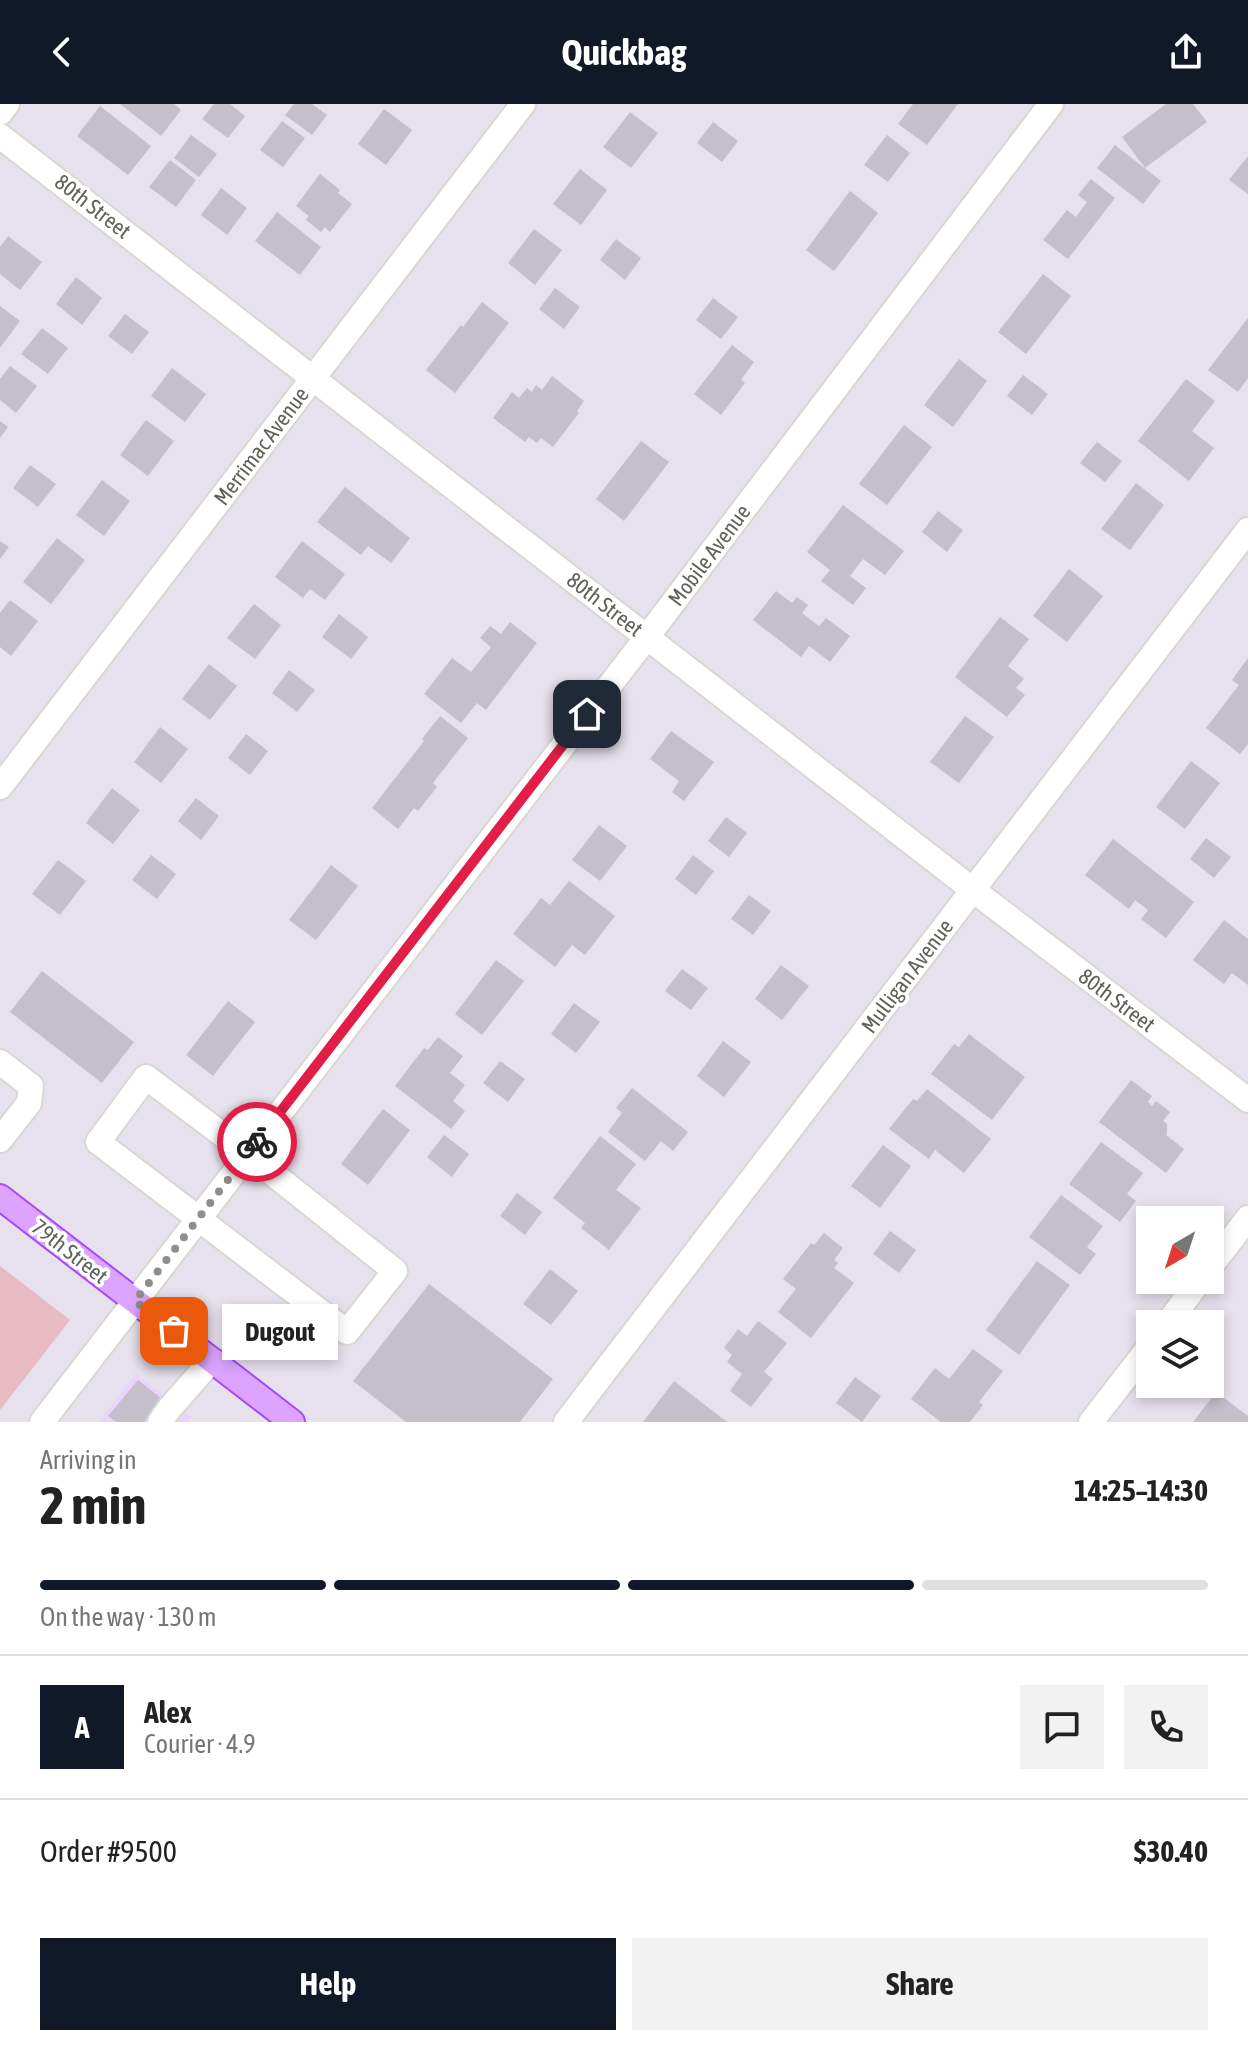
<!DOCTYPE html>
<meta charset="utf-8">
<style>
body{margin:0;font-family:"Asap Condensed",sans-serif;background:#f2f2f2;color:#222;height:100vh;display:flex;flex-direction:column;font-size:30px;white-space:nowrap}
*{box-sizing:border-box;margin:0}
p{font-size:26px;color:#767676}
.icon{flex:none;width:44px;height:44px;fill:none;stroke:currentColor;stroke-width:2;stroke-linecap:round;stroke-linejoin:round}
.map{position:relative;height:1318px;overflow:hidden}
.details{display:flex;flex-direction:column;background:#fff;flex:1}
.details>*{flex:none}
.needle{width:52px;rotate:219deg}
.buttons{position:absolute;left:1136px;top:1102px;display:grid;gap:16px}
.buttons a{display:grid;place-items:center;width:88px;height:88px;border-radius:0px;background:#fff;box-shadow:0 4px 12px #0003;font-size:40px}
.pin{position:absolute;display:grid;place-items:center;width:68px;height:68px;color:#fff;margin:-34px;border-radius:16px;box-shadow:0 4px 12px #0006}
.courier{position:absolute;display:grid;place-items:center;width:80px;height:80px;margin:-40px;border:6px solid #e11d48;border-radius:50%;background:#fff;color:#222;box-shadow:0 2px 10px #0007}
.bubble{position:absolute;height:56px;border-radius:0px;background:#fff;box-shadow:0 4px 12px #0003;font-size:26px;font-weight:700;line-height:56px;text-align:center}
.headline em{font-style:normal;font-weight:700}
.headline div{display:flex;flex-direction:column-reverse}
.headline{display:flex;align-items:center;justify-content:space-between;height:136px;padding:0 40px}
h1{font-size:52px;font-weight:700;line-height:60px}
.bar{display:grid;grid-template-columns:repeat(4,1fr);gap:12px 8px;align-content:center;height:96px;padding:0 40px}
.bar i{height:10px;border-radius:6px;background:#e0e0e0}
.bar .current{background:#111827}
.bar p{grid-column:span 4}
.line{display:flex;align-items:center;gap:20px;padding:0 40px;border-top:2px solid #e0e0e0}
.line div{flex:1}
.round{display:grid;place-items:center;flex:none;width:84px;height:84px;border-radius:0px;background:#f2f2f2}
.action{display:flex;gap:16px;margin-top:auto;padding:16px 40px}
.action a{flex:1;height:92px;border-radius:0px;background:#111827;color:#fff;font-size:32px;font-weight:700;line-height:92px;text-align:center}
.action a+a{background:#f2f2f2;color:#222}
header{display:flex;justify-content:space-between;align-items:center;height:104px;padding:0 40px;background:#111827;color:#fff;font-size:36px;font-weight:700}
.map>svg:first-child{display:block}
.commercial{fill:#ebd3ff}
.green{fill:#e7bac4}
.building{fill:#c4bfcb}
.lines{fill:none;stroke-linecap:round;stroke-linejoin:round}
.minor-casing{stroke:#d6d9d1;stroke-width:28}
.major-casing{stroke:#a44bfb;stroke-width:28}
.minor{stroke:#fff;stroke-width:24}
.major{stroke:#dca3ff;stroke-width:24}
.done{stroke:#8f8e8d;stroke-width:8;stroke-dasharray:0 14.4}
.route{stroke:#e11d48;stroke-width:10}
.labels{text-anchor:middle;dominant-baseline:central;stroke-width:7;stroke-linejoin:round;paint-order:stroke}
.street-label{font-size:22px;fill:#5f6259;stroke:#fff}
</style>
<header><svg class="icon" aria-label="back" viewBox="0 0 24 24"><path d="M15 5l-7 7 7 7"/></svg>Quickbag<svg class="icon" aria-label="share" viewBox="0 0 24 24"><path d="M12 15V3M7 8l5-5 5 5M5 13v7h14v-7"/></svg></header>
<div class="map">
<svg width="1248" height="1318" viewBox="0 0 1248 1318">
<rect width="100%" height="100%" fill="#e7e0ed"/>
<path class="commercial" d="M136 1270 191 1313 188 1318H99Z"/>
<path class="green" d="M0 1162 70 1216 0 1306Z"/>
<g class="building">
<path d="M120 0H174L181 6 161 32Z"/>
<path d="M214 0H230L245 12 228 34 202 15Z"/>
<path d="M294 0H312L327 11 312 31 285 11Z"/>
<path d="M913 0H958L927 41 898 20Z"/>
<path d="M1166 0H1193L1207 18 1145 64 1122 33Z"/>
<path d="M100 2 151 42 128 71 77 32Z"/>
<path d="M384 5 412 26 386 61 358 40Z"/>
<path d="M630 8 658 29 631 64 603 43Z"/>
<path d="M282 17 305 34 283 63 260 46Z"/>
<path d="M713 18 738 37 722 58 697 39Z"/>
<path d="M191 31 217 50 199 73 174 54Z"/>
<path d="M887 31 910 49 888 78 864 61Z"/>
<path d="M1115 41 1161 77 1143 100 1097 64Z"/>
<path d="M1248 52V90L1229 76Z"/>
<path d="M170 56 196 76 176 103 149 83Z"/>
<path d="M580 65 607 86 581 121 553 100Z"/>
<path d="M320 70 340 86 338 89 352 100 330 128 325 123 321 128 306 116 309 112 296 102Z"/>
<path d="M1091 75 1115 94 1068 155 1043 136 1067 106 1076 113 1087 98 1078 91Z"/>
<path d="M221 84 247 104 227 131 201 111Z"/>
<path d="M850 87 878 109 834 167 806 146Z"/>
<path d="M277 108 321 143 300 171 255 137Z"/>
<path d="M534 125 562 146 535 181 508 159Z"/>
<path d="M8 132 42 158 20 186 0 170V143Z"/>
<path d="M616 135 641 154 625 176 600 156Z"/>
<path d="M1043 170 1071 192 1026 250 998 228Z"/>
<path d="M76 173 102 194 82 221 56 200Z"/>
<path d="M555 184 580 203 564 225 539 205Z"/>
<path d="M713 194 738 213 721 235 696 216Z"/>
<path d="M482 198 509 219 455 289 426 266 461 221 463 223Z"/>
<path d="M0 202 20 217 0 244Z"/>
<path d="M125 210 149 228 132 250 108 232Z"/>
<path d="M1248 214V274L1238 288 1208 266Z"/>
<path d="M42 224 68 244 48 270 21 250Z"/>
<path d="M732 241 754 258 741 276 745 279 721 311 694 290Z"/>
<path d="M959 255 987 277 953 323 924 301Z"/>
<path d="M10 262 37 282 16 309 0 296V275Z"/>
<path d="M172 264 206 290 185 318 151 292Z"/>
<path d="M1023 271 1048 290 1032 311 1007 292Z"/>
<path d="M552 272 584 297 577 307 579 309 553 343 541 334 537 339 529 333 525 338 493 314 512 288 519 294 527 284 532 288 536 281 542 286Z"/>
<path d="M1186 275 1215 297 1192 327 1214 344 1189 377 1138 337Z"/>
<path d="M146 316 174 337 148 372 120 351Z"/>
<path d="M0 317 8 323 0 334Z"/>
<path d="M904 321 932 343 887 401 859 380Z"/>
<path d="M641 337 669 358 624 417 596 395Z"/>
<path d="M1097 338 1122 357 1105 378 1080 359Z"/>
<path d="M30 361 56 380 38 403 13 384Z"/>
<path d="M102 376 130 397 104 432 76 411Z"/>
<path d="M1136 379 1164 401 1130 446 1101 425Z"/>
<path d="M345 383 410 434 391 459 368 442 361 451 317 418Z"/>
<path d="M843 401 904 447 885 471 863 455 850 472 866 484 853 501 821 477 830 466 807 448Z"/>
<path d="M938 407 963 426 947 448 922 428Z"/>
<path d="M57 434 85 456 51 500 23 478Z"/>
<path d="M0 437 9 443 0 455Z"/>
<path d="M302 437 345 470 325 496 310 485 303 494 275 473Z"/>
<path d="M1069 465 1103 492 1067 538 1033 512Z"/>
<path d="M776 487 792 499 797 493 808 501 802 509 819 522 826 514 850 532 830 558 809 542 801 553 753 516Z"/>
<path d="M10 496 38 517 11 552 0 543V509Z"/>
<path d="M254 500 281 521 255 555 227 534Z"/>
<path d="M339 510 368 533 351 555 322 533Z"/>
<path d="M1000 513 1029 535 1008 562 1024 575 1016 584 1025 591 1007 613 955 573Z"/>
<path d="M510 518 537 539 486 606 477 599 461 619 424 590 452 554 471 568 491 543 480 534 490 522 501 530Z"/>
<path d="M1248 554V640L1240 650 1206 624 1239 581 1232 576Z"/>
<path d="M209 560 237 582 210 616 182 595Z"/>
<path d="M289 566 315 586 297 608 272 589Z"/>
<path d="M440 612 468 634 433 679 437 683 418 707 414 704 398 725 372 704 424 637 422 635Z"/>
<path d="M965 612 994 633 959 679 930 658Z"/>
<path d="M160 623 188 645 161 679 134 658Z"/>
<path d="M671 627 714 658 684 697 672 688 679 677 650 655Z"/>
<path d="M246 630 268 647 250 671 228 654Z"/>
<path d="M1191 657 1220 679 1185 725 1156 703Z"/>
<path d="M112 684 140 706 113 740 86 719Z"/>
<path d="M196 694 219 712 201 736 178 717Z"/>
<path d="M726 713 747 729 729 753 708 737Z"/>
<path d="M599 721 627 742 600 777 572 756Z"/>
<path d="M1206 734 1231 753 1214 774 1190 755Z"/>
<path d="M1113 735 1194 798 1166 834 1141 815 1148 806 1135 796 1129 805 1085 771Z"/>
<path d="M151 751 176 770 157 795 132 776Z"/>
<path d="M693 751 714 767 696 791 675 775Z"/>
<path d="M58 756 86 777 60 811 32 790Z"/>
<path d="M331 761 358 782 316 836 289 816Z"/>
<path d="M569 777 615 812 585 851 572 841 555 863 513 830 541 794 550 801Z"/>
<path d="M749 791 771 807 753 831 731 815Z"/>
<path d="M1224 816 1248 835V881L1232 869 1224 880 1193 856Z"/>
<path d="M496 856 524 877 482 931 455 910Z"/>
<path d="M781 861 809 882 782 916 755 895Z"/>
<path d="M682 865 708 884 691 906 665 887Z"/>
<path d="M42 867 134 938 102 979 10 908Z"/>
<path d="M228 897 255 918 213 972 186 951Z"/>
<path d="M574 899 600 918 576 949 551 930Z"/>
<path d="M969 930 1025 973 992 1016 931 970 954 940 959 943Z"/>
<path d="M438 933 463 952 450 969 465 981 453 997 465 1007 451 1025 395 982 424 944 428 946Z"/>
<path d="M723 937 751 958 724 993 697 972Z"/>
<path d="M500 957 525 975 508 998 483 979Z"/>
<path d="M1131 976 1152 992 1148 998 1152 1002 1156 997 1170 1008 1163 1017 1167 1020V1028L1166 1031 1184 1045 1166 1069 1099 1018Z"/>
<path d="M632 984 688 1028 673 1047 661 1037 645 1057 608 1028 622 1009 616 1004Z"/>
<path d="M927 985 991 1035 964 1069 935 1046 929 1055 889 1025 913 995 917 997Z"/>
<path d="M383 1005 410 1026 368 1081 341 1060Z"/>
<path d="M444 1031 469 1050 452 1073 427 1053Z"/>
<path d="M600 1032 636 1060 616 1086 641 1104 609 1146 581 1124 585 1119 553 1094Z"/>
<path d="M1101 1038 1143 1069 1127 1090 1136 1097 1120 1118 1069 1080Z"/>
<path d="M883 1041 911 1062 880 1104 851 1082Z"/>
<path d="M517 1089 542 1108 525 1131 500 1112Z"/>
<path d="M1061 1091 1103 1122 1087 1143 1096 1150 1080 1171 1029 1133Z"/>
<path d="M890 1127 916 1146 899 1169 873 1150Z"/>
<path d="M824 1129 843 1144 834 1156 838 1159 834 1164 854 1179 811 1234 778 1208 796 1185 783 1175 811 1139 814 1141Z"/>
<path d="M1037 1157 1070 1181 1019 1251 986 1226Z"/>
<path d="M550 1165 578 1187 551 1221 523 1200Z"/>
<path d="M429 1180 553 1275 520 1318H406L353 1277Z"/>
<path d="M758 1217 787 1239 764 1268 773 1275 751 1303 730 1287 742 1270 727 1258 732 1251 724 1244 738 1225 747 1232Z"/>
<path d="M973 1245 1003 1267 979 1298 983 1301 970 1318H941L911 1295 935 1264 949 1275Z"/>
<path d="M855 1273 881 1292 862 1318 836 1299Z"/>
<path d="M138 1276 162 1295 144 1318H116L108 1312Z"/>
<path d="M674 1277 727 1318H643Z"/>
<path d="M1216 1288 1248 1312V1318H1193Z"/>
</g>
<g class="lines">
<defs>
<g id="minor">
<path d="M0 9 7 0"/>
<path d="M0 32 973 786 1248 996"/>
<path d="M0 683 523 0"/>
<path d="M0 958 31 982 29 999 0 1036"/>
<path d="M146 973 248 1050 395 1167 347 1228 98 1038Z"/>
<path d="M1210 1163 1248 1114"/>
<path d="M1167 1220 1200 1176"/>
<path d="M42 1318 647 533 1051 0"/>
<path d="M160 1318 169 1305 212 1256"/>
<path d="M566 1318 1248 426"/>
<path d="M1091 1318 1150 1242"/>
</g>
<path id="major" d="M0 1093 292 1318"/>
</defs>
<use href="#minor" class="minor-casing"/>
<use href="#major" class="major-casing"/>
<use href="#minor" class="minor"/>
<use href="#major" class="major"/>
</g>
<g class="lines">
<path class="done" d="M174 1227 135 1197 257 1038"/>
<path class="route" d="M257 1038 587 610"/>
</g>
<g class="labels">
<g class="street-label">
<text transform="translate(93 102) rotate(38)">80th Street</text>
<text transform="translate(261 342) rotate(-53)">Merrimac Avenue</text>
<text transform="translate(709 451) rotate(-53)">Mobile Avenue</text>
<text transform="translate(605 500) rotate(38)">80th Street</text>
<text transform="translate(907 872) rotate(-53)">Mulligan Avenue</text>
<text transform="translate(1117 896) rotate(37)">80th Street</text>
<text transform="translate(70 1147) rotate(38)">79th Street</text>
</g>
</g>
</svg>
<div class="buttons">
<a><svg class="needle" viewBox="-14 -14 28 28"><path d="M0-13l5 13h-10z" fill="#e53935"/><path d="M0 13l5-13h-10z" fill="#767676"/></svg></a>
<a><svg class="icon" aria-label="layers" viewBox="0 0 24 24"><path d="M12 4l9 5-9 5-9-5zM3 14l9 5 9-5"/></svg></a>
</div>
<div class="pin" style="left:174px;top:1227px;background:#ea580c"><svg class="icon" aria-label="bag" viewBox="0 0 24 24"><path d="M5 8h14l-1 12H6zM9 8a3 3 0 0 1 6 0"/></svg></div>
<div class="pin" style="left:587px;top:610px;background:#1f2937"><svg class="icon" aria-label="home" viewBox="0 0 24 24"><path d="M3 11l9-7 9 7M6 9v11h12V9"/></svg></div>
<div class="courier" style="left:257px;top:1038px"><svg class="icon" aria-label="bike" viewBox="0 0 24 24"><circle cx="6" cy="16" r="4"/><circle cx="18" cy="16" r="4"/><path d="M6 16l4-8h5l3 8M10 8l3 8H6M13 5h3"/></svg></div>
<div class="bubble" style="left:222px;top:1200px;width:116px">Dugout</div>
</div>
<section class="details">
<div class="headline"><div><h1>2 min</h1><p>Arriving in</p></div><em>14:25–14:30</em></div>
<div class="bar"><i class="current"></i><i class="current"></i><i class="current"></i><i></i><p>On the way · 130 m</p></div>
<div class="line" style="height:144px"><b class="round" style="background:#111827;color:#fff">A</b><div><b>Alex</b><p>Courier · 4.9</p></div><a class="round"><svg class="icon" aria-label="chat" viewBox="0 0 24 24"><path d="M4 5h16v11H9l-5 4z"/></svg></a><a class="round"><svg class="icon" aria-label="phone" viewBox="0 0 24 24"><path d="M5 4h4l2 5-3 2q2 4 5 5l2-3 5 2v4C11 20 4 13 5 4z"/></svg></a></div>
<div class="line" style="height:104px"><div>Order #9500</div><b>$30.40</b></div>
<div class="action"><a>Help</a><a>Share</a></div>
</section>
